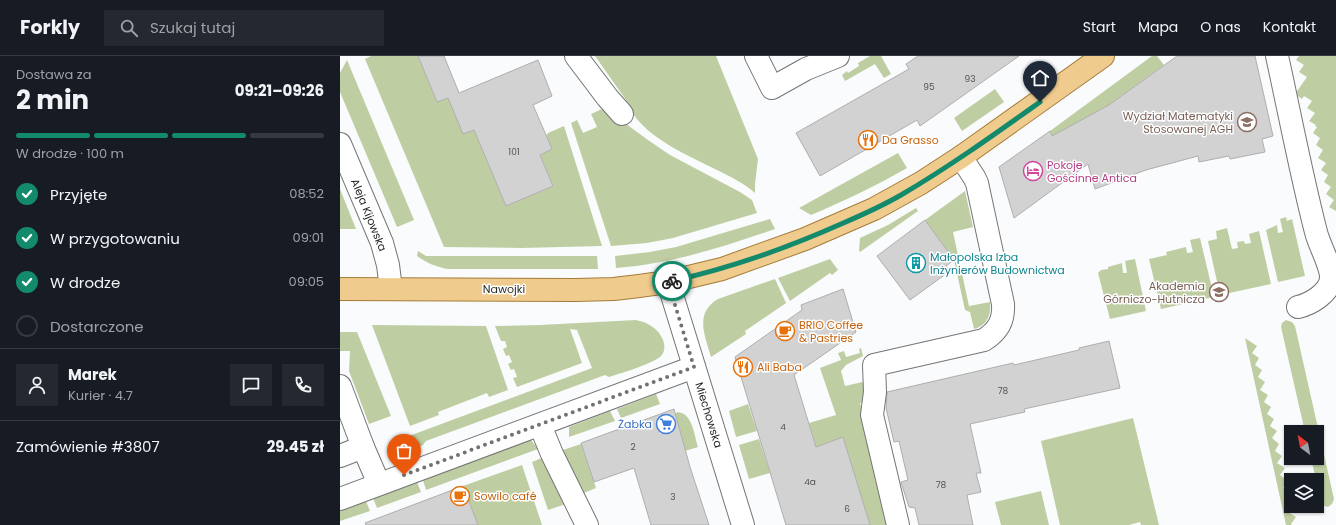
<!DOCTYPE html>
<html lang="pl">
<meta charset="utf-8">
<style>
body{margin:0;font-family:Poppins,sans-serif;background:#242831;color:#f1f3f6;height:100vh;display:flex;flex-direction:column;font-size:15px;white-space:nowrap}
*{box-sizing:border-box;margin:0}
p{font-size:13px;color:#9ea1a6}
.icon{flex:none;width:22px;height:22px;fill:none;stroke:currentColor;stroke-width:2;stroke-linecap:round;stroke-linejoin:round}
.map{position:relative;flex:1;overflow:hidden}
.sheet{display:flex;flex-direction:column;background:#171b24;width:340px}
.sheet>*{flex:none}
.needle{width:26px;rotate:328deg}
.tools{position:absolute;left:944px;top:369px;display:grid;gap:8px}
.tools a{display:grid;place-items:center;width:40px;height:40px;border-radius:0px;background:#171b24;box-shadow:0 1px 3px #0004;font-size:20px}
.pin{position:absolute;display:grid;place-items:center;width:34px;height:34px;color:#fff;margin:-41px -17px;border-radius:50% 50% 50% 0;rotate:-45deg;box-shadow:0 0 4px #0007}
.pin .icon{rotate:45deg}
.courier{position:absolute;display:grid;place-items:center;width:40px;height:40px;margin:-20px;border:3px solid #148a6c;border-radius:50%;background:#fff;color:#222;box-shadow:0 1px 5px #0007}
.summary em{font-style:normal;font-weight:700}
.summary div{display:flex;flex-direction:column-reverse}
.summary{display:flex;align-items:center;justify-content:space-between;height:68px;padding:0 16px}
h1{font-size:26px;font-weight:700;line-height:30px}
.bar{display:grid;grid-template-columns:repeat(4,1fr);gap:6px 4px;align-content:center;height:48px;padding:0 16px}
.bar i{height:5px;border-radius:3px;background:#363941}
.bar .selected{background:#148a6c}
.bar p{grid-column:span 4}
.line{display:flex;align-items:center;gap:10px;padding:0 16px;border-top:1px solid #363941}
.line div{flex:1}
.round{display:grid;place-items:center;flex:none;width:42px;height:42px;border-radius:0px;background:#242831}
ol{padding:0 16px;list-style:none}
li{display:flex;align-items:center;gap:12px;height:44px}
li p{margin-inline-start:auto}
li .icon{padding:4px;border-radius:50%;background:#148a6c;color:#fff;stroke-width:4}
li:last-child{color:#9ea1a6}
li i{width:22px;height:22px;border:2px solid #363941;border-radius:50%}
header{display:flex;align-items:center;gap:24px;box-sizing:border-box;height:56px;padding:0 20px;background:#171b24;border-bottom:1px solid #363941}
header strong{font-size:19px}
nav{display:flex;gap:22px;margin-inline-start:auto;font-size:14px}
.search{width:280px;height:36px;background:#242831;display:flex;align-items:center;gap:10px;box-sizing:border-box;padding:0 14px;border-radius:0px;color:#9ea1a6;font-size:15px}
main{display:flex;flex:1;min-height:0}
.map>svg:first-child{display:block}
.green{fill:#bfcea2}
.building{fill:#d3d2d3;stroke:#afaeae}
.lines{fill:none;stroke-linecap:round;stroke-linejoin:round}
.minor-casing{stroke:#757576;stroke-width:24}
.major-casing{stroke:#a47c39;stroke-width:24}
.minor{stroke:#fff;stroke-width:22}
.major{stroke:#f0cb8e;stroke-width:22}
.done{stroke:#727273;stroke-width:4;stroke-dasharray:0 7.2}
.route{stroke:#148a6c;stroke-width:5}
.labels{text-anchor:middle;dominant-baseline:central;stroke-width:3;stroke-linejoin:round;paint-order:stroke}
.number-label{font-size:9px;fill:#535354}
.education-label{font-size:11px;fill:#785e54;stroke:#fff;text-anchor:end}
.food-label{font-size:11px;fill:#c56008;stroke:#fff;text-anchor:start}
.hotel-label{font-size:11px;fill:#b23c85;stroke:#fff;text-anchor:start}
.street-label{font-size:11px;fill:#282929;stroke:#fff}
.culture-label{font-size:11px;fill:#0d838f;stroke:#fff;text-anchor:start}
.shop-label{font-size:11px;fill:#366cbe;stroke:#fff;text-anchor:end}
</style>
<header>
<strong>Forkly</strong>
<div class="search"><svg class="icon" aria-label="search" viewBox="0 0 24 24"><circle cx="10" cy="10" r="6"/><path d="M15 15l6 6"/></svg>Szukaj tutaj</div>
<nav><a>Start</a><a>Mapa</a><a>O nas</a><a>Kontakt</a></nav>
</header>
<main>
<section class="sheet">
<div class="summary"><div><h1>2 min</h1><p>Dostawa za</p></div><em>09:21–09:26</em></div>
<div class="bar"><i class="selected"></i><i class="selected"></i><i class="selected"></i><i></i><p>W drodze · 100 m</p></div>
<ol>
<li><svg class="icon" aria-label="check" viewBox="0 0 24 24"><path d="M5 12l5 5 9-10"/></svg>Przyjęte<p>08:52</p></li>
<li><svg class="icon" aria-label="check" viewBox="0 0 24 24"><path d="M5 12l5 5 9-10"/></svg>W przygotowaniu<p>09:01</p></li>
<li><svg class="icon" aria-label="check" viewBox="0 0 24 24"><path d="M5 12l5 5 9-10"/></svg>W drodze<p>09:05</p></li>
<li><i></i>Dostarczone</li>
</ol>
<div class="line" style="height:72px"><a class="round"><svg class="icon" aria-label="person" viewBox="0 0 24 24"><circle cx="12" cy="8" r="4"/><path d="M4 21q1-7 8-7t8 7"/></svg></a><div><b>Marek</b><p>Kurier · 4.7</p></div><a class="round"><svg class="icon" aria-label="chat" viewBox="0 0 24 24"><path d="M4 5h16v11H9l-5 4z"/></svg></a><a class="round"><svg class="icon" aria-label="phone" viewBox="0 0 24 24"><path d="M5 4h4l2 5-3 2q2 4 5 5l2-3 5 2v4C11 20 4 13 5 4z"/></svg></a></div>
<div class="line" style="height:52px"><div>Zamówienie #3807</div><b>29.45 zł</b></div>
</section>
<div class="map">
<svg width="996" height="469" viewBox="0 0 996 469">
<rect width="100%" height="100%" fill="#fafbfc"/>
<g class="green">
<path d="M31 0H78L97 46 108 42 123 77 134 74 166 150 213 130 200 99 212 93 206 80 208 77 224 70 262 190 181 192 104 191 25 3Z"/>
<path d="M255 0H376L418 103 415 128V137C405 128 393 122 381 116 350 100 308 84 290 53L291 51Z"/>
<path d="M530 0H541L551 18 544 22 535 8 505 25 502 19 507 15 508 17 519 10 518 7Z"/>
<path d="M812 0H817L824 9 769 49 722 75 716 88 710 75Z"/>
<path d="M959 0H996V155L989 151 994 144 986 138 991 131 984 126 988 119 981 114 986 107 978 102 983 94 976 89 980 82 973 77 977 71 975 70 976 69 969 65 975 57 967 52 972 45 964 40 962 43 955 38 967 21 959 16 964 9 956 4Z"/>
<path d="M7 4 74 164 57 171 0 36V17Z"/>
<path d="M655 33 664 46 622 75 614 62Z"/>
<path d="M264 52 308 84 330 99 400 136 412 144 417 157 333 182 307 187 271 190 231 67 237 64 243 77 257 71 251 58Z"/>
<path d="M558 97 567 112C536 130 504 145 471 159L459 152Z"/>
<path d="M0 133 16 173H0Z"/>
<path d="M625 135 633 171 613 176 629 250 650 246C651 259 648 269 634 273L630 256 625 254 614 204 585 164Z"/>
<path d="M576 152 578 155 520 196 519 195 520 182 548 169Z"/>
<path d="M946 161 947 165 952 163 965 220 938 226 926 174 937 169 938 177 943 176 940 163Z"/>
<path d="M430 163 435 173C383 191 331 208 276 212L275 200 310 196 336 191Z"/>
<path d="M887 172 892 193 898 192 897 186 904 185 905 188 911 187 909 178 919 175 931 228 880 239 868 185 877 183 876 175Z"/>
<path d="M860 182 874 241 821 253 809 203 827 199 826 196 846 191 847 197 853 196 850 184Z"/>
<path d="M78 195 86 200H257L258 213H108C96 211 87 207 77 200Z"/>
<path d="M490 203 498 214 492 219 490 217 450 245 438 222Z"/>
<path d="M795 203 806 255 770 263 758 217 761 214 768 213V211L782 207 783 217H787L785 205Z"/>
<path d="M435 223 446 247 405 275 406 278 371 301C365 280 354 257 378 243Z"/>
<path d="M296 264C306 266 316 271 321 280 325 286 326 295 321 300 313 308 281 317 269 321L265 319 86 385 83 389 74 393 69 380 252 312 237 274 230 273 242 307 177 331 173 322 177 321 174 313 171 314 168 308 172 306 169 299 166 300 163 293 167 291 165 285H161L155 270 200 269Z"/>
<path d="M946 264 952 266 955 270 994 443 992 448 988 451 982 449 977 431V424H976L971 402H977V376H965L941 271 942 267Z"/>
<path d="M32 269 146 270 168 334 149 341 147 337 98 356 99 359 70 370Z"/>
<path d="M0 276H17L51 360 29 368 9 315 10 295H0Z"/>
<path d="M905 282 917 290 912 297 919 302 915 309 922 314 918 321 925 326 920 334 928 339 924 346 931 351 927 358 934 363 930 370 937 375 932 382 939 388 935 395 942 400 937 407 945 412 940 419 948 425 943 432 951 436 947 443 951 446V450H952L948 456 956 461 951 468 952 469H946Z"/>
<path d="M521 292 523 300 506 309 501 315 505 330 527 325V346L520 347 550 469H530L503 381 476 391 469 367 496 359 480 312 501 304 498 297 504 295 506 301 520 297 519 293Z"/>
<path d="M316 338 320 348 281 362 277 353Z"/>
<path d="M408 348 417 375 396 381 389 355Z"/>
<path d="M270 355 275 365 229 381V371Z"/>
<path d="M337 356C353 357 354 379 358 391L345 395 335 359Z"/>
<path d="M793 362 819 469H801L800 466 789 469H720L701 385Z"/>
<path d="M419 383 430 417 409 423 399 389Z"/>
<path d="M191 384 198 393 86 434 83 424Z"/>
<path d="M241 388 256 432 239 439 220 395Z"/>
<path d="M204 401 229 447 208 454 192 406Z"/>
<path d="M182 409 202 469H138L123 430Z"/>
<path d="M77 426 81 436 37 452 33 442Z"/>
<path d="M701 435 709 469H661L655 446Z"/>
<path d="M26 445 30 455 0 465V455Z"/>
</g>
<g class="building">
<path d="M78 0H104L119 37 198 4 212 40 193 49 212 93 200 99 213 130 166 150 134 74 123 78 108 42 97 46Z"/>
<path d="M578 0H679L580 70 577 64 480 120 456 77 569 13 566 8Z"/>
<path d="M837 0H915L933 80 922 83 925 96 890 103 889 100 859 106 858 100 806 114 755 133 748 108 674 162 659 111 710 75 712 80 769 49Z"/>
<path d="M585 164 614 204 606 210 610 215 570 244 537 200Z"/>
<path d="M503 233 516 276 454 319 476 391 503 381 530 469H446L395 301 462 254 461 249Z"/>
<path d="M769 285 780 332 684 353 685 356 630 368 641 417H636L641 436 627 439 633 469H579L575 452 569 451 561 426 568 424 559 385 554 386 546 352 547 336 673 307 674 309 739 294V292Z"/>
<path d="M334 353 350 411 369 469H311L294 412 254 426 241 387Z"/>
<path d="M123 430 138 469H26L25 467Z"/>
</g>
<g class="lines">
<defs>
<g id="minor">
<path d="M236 0 267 41 282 58"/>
<path d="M416 0 432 32 466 13 498 0"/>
<path d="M937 0C950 59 961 118 976 176 979 189 992 211 991 223 989 237 971 248 958 251"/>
<path d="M0 88 42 187 48 209 51 233"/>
<path d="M328 226 403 469"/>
<path d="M0 330 23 391 39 428"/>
<path d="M200 369 212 398 247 469"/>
<path d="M0 400 23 391"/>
<path d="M0 443 354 311"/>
<path d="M558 469 532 359 535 336 534 309 644 284C658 275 664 265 663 248L637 127 634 121 621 101"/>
</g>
<path id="major" d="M0 233 235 234 274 233 299 230 328 226 382 213 465 183 534 153 581 127 621 101 763 0"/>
</defs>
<use href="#minor" class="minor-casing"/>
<use href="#major" class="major-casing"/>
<use href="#minor" class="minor"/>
<use href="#major" class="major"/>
</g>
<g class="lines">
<path class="done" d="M64 419 354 311 328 226 332 225"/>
<path class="route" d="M332 225C391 212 447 192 501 168 522 159 542 150 561 139 609 111 655 78 700 46"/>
</g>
<defs>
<symbol id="university-ring" viewBox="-11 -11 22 22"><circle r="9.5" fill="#fff" stroke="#8d6e63" stroke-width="1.5"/><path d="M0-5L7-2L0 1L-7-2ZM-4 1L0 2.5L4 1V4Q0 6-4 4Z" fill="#8d6e63"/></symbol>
<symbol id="restaurant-ring" viewBox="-11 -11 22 22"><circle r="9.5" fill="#fff" stroke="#e8710a" stroke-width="1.5"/><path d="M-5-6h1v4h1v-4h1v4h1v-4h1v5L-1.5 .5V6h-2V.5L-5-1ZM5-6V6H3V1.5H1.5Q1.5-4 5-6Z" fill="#e8710a"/></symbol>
<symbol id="hotel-ring" viewBox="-11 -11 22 22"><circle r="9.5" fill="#fff" stroke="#d1479c" stroke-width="1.5"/><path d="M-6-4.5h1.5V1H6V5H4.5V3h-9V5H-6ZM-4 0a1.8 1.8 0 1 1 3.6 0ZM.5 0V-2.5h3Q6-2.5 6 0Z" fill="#d1479c"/></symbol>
<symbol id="building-ring" viewBox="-11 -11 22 22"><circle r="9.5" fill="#fff" stroke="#0f9aa8" stroke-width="1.5"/><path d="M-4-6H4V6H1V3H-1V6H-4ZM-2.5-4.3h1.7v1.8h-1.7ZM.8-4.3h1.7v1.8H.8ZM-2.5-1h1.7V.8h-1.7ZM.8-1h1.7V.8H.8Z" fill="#0f9aa8"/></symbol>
<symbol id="cafe-ring" viewBox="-11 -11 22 22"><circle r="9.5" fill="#fff" stroke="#e8710a" stroke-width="1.5"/><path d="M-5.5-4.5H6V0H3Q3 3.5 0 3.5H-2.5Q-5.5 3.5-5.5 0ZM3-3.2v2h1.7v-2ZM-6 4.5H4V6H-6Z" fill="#e8710a"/></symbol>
<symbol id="supermarket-ring" viewBox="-11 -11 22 22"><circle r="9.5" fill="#fff" stroke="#3f7fe0" stroke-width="1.5"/><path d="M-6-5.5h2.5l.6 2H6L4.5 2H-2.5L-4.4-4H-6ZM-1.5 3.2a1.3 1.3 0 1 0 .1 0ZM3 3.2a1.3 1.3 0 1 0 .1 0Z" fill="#3f7fe0"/></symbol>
</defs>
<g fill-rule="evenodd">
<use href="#university-ring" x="896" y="55" width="22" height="22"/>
<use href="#restaurant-ring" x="517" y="73" width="22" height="22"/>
<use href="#hotel-ring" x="682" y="104" width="22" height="22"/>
<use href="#building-ring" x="565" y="196" width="22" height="22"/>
<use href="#university-ring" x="868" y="225" width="22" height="22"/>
<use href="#cafe-ring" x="434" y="264" width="22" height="22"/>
<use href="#restaurant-ring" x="392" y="300" width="22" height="22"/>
<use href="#supermarket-ring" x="315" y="357" width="22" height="22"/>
<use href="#cafe-ring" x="109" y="429" width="22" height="22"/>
</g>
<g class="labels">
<g class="number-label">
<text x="630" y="23">93</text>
<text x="589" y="31">95</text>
<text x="174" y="96">101</text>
<text x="663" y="335">78</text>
<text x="443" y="371">4</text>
<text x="293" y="391">2</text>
<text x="470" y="426">4a</text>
<text x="601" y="429">78</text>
<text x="333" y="441">3</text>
<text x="507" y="453">6</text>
</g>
<g class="education-label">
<text x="893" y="60">Wydział Matematyki<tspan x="893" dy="13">Stosowanej AGH</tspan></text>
<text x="865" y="230">Akademia<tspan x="865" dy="13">Górniczo-Hutnicza</tspan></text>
</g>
<g class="food-label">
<text x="542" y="84">Da Grasso</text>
<text x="459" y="269">BRIO Coffee<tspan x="459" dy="13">&amp; Pastries</tspan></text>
<text x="417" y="311">Ali Baba</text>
<text x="134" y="440">Sowilo café</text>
</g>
<g class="hotel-label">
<text x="707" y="109">Pokoje<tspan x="707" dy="13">Gościnne Antica</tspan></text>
</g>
<g class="street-label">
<text transform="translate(29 159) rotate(68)">Aleja Kijowska</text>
<text x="164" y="233">Nawojki</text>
<text transform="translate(369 359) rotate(73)">Miechowska</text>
</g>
<g class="culture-label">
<text x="590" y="201">Małopolska Izba<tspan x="590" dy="13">Inżynierów Budownictwa</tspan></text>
</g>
<g class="shop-label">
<text x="312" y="368">Żabka</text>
</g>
</g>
</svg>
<div class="tools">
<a><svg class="needle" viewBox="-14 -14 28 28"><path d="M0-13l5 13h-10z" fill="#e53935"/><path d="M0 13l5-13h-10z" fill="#9ea1a6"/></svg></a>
<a><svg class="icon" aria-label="layers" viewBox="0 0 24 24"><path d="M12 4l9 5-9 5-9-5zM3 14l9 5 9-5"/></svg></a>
</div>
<div class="pin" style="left:64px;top:419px;background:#ea580c"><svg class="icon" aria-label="bag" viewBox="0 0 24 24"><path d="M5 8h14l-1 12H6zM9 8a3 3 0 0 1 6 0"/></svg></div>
<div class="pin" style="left:700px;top:46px;background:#1f2937"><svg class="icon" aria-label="home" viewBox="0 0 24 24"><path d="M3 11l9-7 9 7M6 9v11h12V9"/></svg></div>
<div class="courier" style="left:332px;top:225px"><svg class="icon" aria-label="bike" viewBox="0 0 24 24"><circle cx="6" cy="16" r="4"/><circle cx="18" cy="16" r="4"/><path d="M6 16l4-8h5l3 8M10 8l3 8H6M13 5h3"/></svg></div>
</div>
</main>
